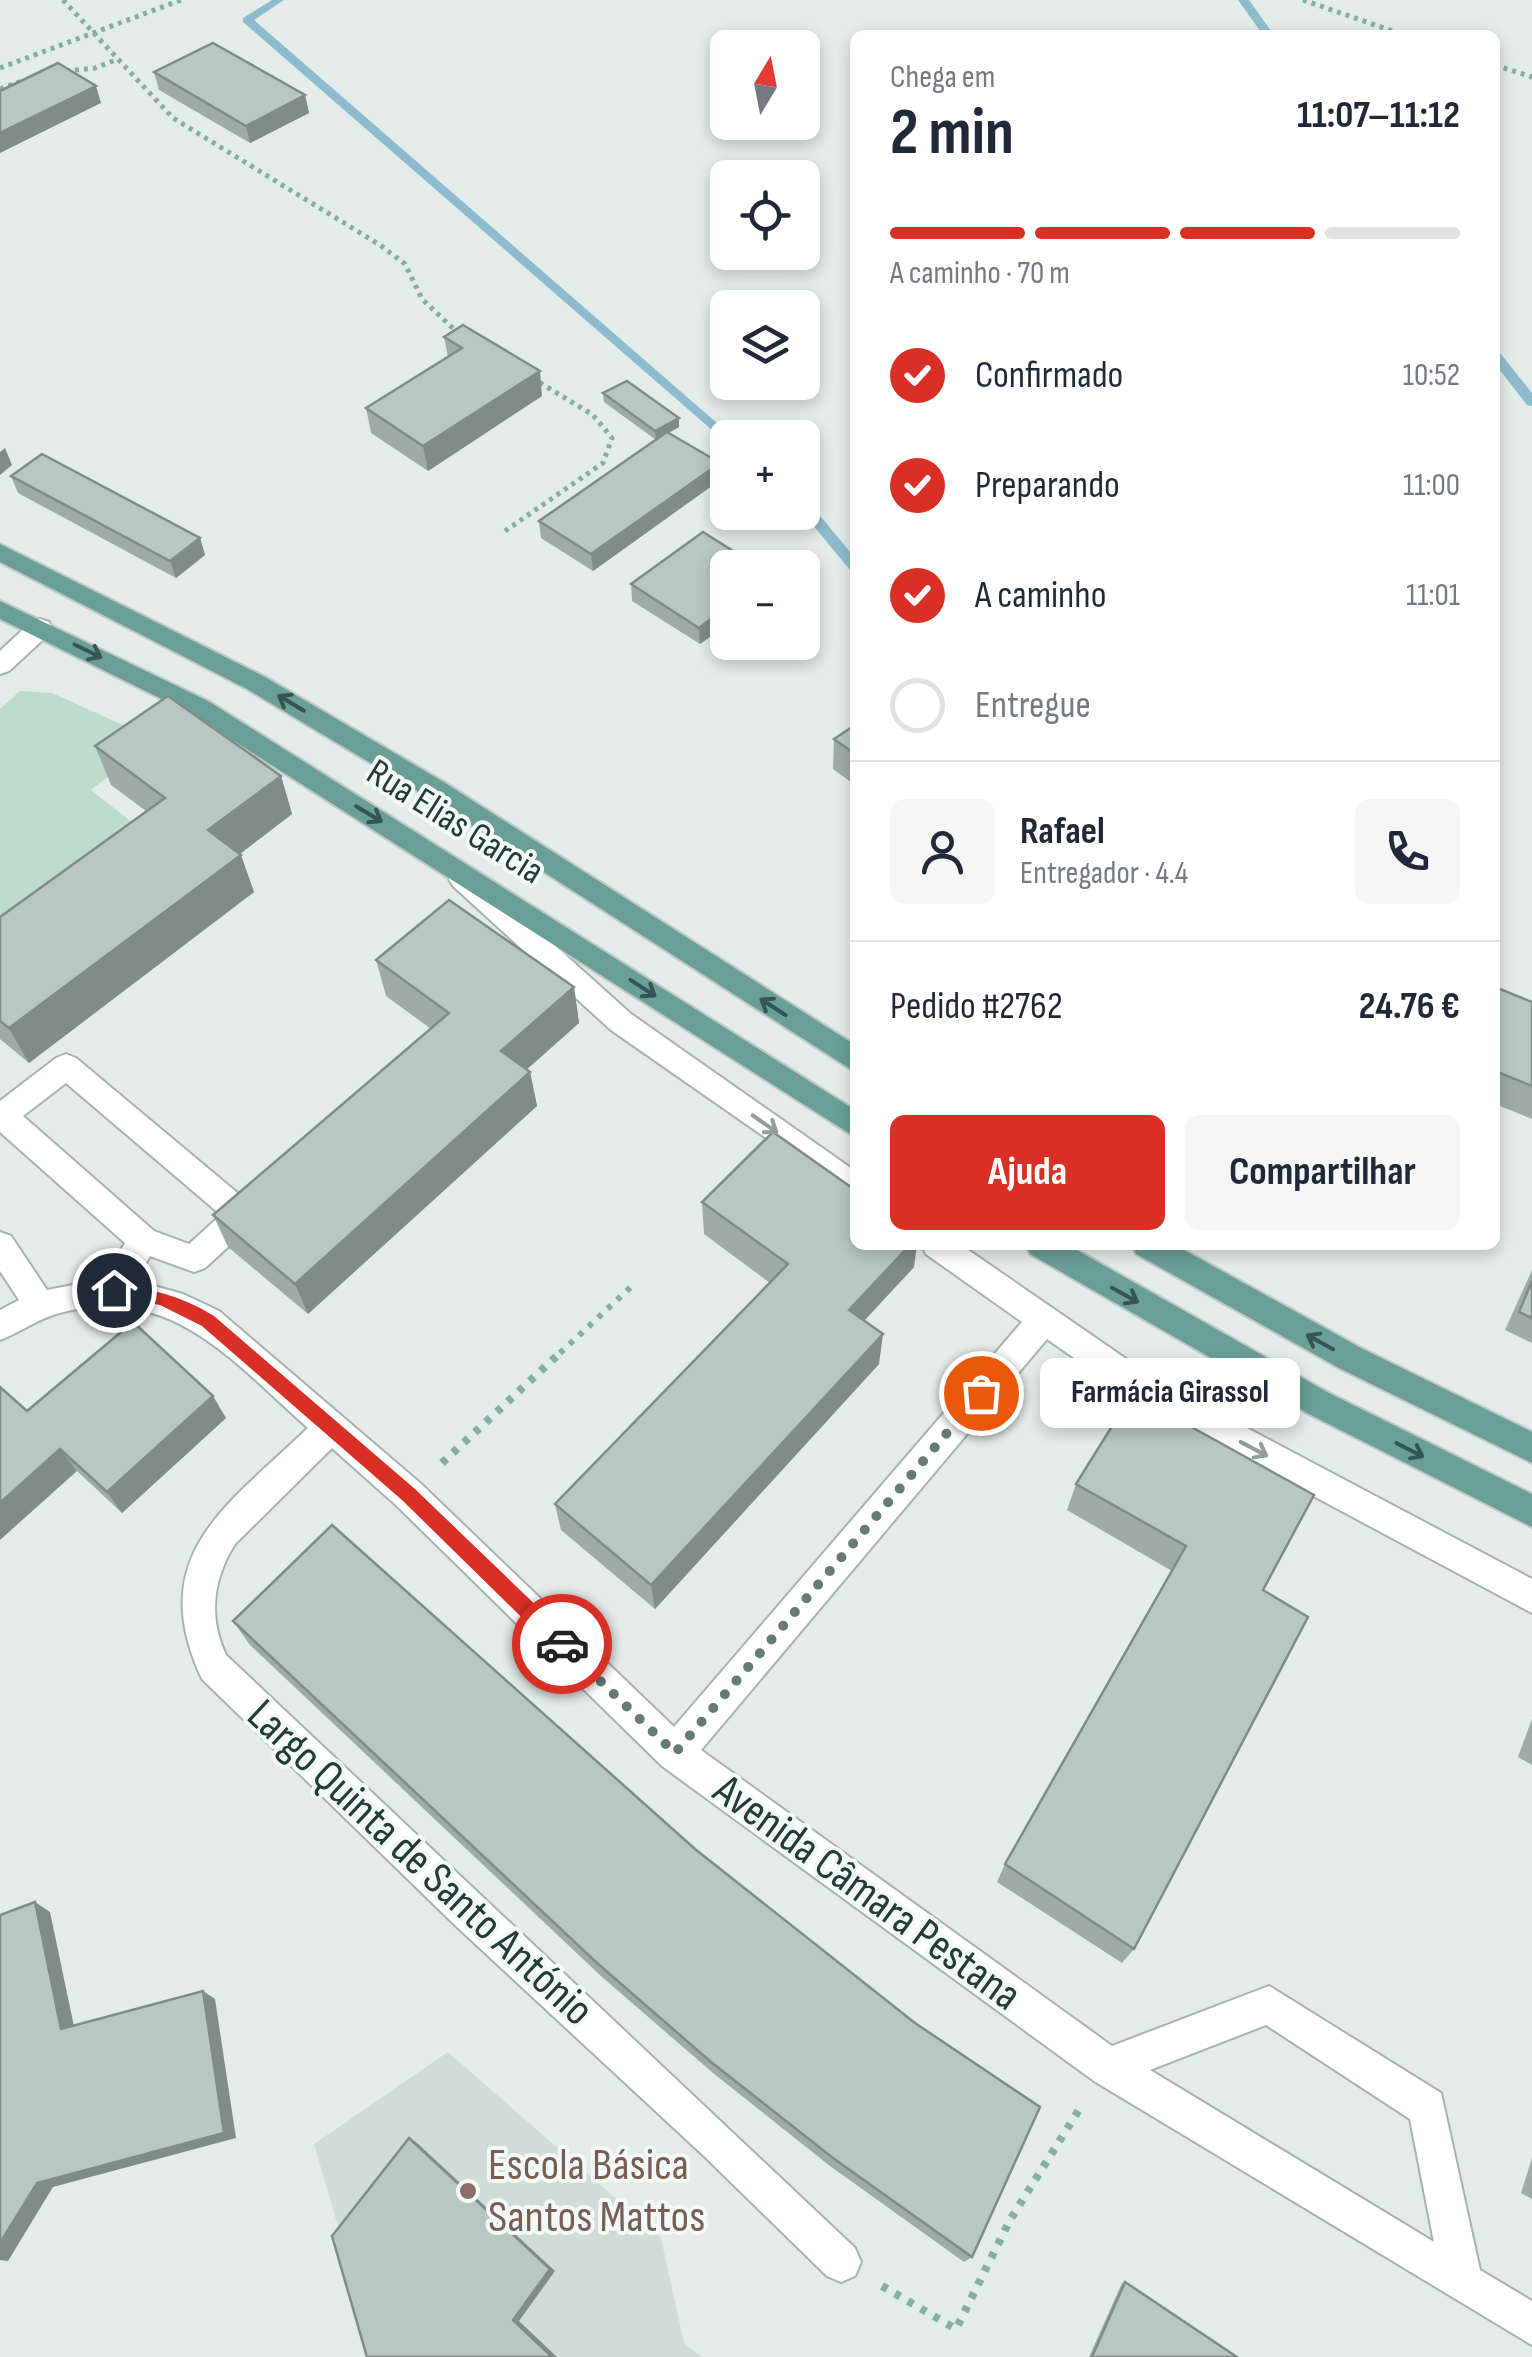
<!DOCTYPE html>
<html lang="pt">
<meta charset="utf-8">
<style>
body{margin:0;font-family:"Sofia Sans Condensed",sans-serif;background:#f6f6f7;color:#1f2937;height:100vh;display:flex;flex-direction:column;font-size:38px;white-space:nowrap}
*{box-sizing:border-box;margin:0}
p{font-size:32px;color:#747a83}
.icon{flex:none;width:55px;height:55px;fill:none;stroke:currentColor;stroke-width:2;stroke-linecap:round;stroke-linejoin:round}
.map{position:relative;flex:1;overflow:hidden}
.sheet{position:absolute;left:850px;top:30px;width:650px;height:1220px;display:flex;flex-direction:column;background:#fff;border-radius:15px;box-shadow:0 5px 15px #0003}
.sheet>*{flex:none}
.needle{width:65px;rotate:10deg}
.buttons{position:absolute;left:710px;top:30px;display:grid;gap:20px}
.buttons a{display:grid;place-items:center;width:110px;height:110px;border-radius:15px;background:#fff;box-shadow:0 5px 15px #0003;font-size:50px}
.pin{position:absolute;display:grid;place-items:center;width:85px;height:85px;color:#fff;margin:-42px;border:5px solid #fff;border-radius:50%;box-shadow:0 2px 10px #0007}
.courier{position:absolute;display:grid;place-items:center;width:100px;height:100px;margin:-50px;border:8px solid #d93025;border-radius:50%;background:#fff;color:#222;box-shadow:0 2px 12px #0007}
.bubble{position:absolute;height:70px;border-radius:15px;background:#fff;box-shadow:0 5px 15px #0003;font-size:32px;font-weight:700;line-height:70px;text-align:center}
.headline em{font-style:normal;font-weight:700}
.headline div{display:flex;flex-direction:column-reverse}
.headline{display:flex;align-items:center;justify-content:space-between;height:170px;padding:0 40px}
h1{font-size:65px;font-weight:700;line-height:75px}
.bar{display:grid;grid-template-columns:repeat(4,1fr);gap:15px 10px;align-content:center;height:120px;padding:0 40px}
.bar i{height:12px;border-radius:8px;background:#e0e1e3}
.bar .selected{background:#d93025}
.bar p{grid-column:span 4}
.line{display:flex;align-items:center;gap:25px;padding:0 40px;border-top:2px solid #e0e1e3}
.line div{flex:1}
.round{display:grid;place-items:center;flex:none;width:105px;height:105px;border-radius:15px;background:#f6f6f7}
ol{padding:0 40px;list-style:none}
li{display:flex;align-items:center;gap:30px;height:110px}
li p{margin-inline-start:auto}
li .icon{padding:10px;border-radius:50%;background:#d93025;color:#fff;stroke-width:4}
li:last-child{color:#747a83}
li i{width:55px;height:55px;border:5px solid #e0e1e3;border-radius:50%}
.primary-button{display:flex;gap:20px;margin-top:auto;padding:20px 40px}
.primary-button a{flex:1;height:115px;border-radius:15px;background:#d93025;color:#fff;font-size:40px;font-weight:700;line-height:115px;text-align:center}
.primary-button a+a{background:#f6f6f7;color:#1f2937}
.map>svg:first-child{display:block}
.built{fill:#d1dcd8}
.green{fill:#bddcc9}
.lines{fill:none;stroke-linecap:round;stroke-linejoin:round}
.stream{fill:#8ebcce;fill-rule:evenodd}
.minor-casing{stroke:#a6b4b1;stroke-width:4}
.major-casing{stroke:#c1c8c8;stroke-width:4}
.path-far2{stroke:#85aea6;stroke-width:5;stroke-dasharray:4 5;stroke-linecap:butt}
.path-far1{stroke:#85aea6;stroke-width:6;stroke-dasharray:5 8;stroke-linecap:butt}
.path{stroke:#85aea6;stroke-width:8;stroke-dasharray:6 9;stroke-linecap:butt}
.minor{fill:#fff;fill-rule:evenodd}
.major{fill:#6a9f98;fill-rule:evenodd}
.wall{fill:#9eaba7}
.shaded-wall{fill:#818b88}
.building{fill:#b8c7c2;stroke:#818b88;stroke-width:2.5}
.oneway{stroke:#355551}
.oneway2{stroke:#919e9c}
.route{fill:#d93025}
.done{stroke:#667a77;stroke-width:10;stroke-dasharray:0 18}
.education-dot{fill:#8d6e63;stroke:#f3f9f7;stroke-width:4}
.labels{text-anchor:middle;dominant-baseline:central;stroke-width:8;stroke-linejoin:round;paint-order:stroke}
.street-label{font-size:38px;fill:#233c39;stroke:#f3f9f7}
.near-street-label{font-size:45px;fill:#233c39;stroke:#f3f9f7}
.near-education-label{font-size:45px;fill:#785e54;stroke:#f3f9f7;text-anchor:start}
</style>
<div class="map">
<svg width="1532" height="2357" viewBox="0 0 1532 2357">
<rect width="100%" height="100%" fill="#e3ece9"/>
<path class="built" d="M448 2052 661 2238 684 2343 702 2357H376L314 2144Z"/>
<path class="green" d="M20 691 52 693 156 740 91 790 152 838 0 952V709Z"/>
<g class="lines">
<g class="stream">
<path d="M272 0H284L254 20 733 437 728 438V444L243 22V18Z"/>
<path d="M1238 0H1249L1274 35H1263Z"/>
<path d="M1495 352 1500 353 1532 393V406L1527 405 1495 364Z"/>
<path d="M802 499 807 500 855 558V572L850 570 802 512Z"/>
</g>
<defs>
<g id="minor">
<path d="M40 619 49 622 52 628 49 634 9 671 0 674V651L31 622Z"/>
<path d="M463 869 473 872 631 1014 855 1171V1200L611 1030 453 886 449 879 453 872Z"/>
<path d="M66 1054 76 1058 253 1206 257 1215 253 1224 205 1268 194 1272 150 1256 136 1281 183 1294 219 1311 420 1483 674 1727 1022 1322 926 1254 922 1245H961L1158 1381 1532 1579V1613L1136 1401 1047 1339 701 1750 1112 2046 1269 1986 1441 2093 1480 2270 1532 2301V2345L1094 2081 662 1766 396 1505 332 1448 235 1544C213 1579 208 1617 226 1655L855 2248 861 2262 855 2276 841 2282 827 2276 703 2155 456 1926 202 1679C144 1555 227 1506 308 1428 231 1360 170 1281 56 1314 36 1320 19 1333 0 1340V1310L19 1300 0 1271V1232L11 1236 47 1290 104 1279 125 1243 0 1132V1101L56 1058ZM66 1083 221 1215 189 1244 154 1231 23 1116ZM1266 2025 1410 2119 1434 2242 1150 2070Z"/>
</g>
<g id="major">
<path d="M0 544 265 677 442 781 855 1045V1072L424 795 247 689 0 562Z"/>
<path d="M0 601 208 701 855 1110V1137L190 713 0 619Z"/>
<path d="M1026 1245H1068L1329 1393 1532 1494V1527L1307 1413 1030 1254Z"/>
<path d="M1132 1245H1175L1361 1348 1532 1432V1463L1339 1368 1136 1254Z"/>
</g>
</defs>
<use href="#minor" class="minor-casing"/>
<use href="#major" class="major-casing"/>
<g class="path-far2">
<path d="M63 0 173 118 380 245 405 264 422 299 459 334"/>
<path d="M1303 0 1404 35"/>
<path d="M1495 65 1532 77"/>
<path d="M0 68 181 0"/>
<path d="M66 71 95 68 118 59"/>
<path d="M0 89 25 80"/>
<path d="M505 531 603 463 612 438 593 415 534 379"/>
</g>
<path class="path-far1" d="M560 1353 632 1286"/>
<g class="path">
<path d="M442 1463 562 1351"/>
<path d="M882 2286 956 2329 1010 2220 1082 2105"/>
</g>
<use href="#minor" class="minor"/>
<use href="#major" class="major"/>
</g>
<g class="wall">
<path d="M154 72 305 95 309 113 250 143 159 90Z"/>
<path d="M444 337 542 396 428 471 371 433 366 408 448 357Z"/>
<path d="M603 393 679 427 668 433 720 480 593 571 541 538 539 521 656 440 604 402Z"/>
<path d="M11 476 200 538 205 555 176 578 18 493Z"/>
<path d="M728 568V624L700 644 632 601 631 584Z"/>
<path d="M855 725V785L833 769 834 739Z"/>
<path d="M95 746 281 776 292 814 240 854 254 892 29 1063 0 1039V917L146 811 111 785Z"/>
<path d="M376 960 574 987 579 1023 527 1069 530 1072 537 1106 308 1314 228 1247 213 1215 431 1029 386 996Z"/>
<path d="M1495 987 1532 1002V1119L1495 1104Z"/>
<path d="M855 995V1026L852 1024Z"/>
<path d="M702 1202 914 1267 864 1321 879 1364 655 1609 561 1530 555 1504 770 1283 704 1234Z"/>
<path d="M1532 1270V1343L1505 1330Z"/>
<path d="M27 1411 226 1418 122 1513 77 1471Z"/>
<path d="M1076 1484 1263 1590 1134 1949 1122 1963 997 1882 1005 1864 1172 1571 1067 1510Z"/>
<path d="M233 1621 972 2257 964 2262 830 2166 713 2073 602 1977 250 1645Z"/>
<path d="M1532 1719V1765L1518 1757Z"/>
<path d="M1532 2158V2199L1521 2193Z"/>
<path d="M1125 2282 1237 2357H1089L1122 2283Z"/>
</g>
<g class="shaded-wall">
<path d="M96 86 101 103 0 153V133Z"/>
<path d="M305 95 309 113 250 143 246 126Z"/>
<path d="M540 371 542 396 428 471 423 446Z"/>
<path d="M679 418V427L656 440 655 431Z"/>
<path d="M5 448 12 465 0 475V452Z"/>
<path d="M720 463V480L593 571 591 554Z"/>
<path d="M200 538 205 555 176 578 170 561Z"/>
<path d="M728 606V624L700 644 699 628Z"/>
<path d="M281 776 292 814 221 868 208 830Z"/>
<path d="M241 855 254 892 29 1063 9 1028Z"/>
<path d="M574 987 579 1023 508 1086 501 1051Z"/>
<path d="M530 1072 537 1106 308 1314 295 1284Z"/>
<path d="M910 1245H917L914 1267 846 1340 849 1310Z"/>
<path d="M883 1334 879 1364 655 1609 651 1585Z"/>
<path d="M213 1396 226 1418 122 1513 107 1492Z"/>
<path d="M60 1449 77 1471 0 1540V1503Z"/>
<path d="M35 1902 50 1912 76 2036 61 2029Z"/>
<path d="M203 1991 215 1999 236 2138 53 2187 8 2261 0 2260V2243L37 2183Z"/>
<path d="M409 2138 417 2143 555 2271 519 2321 557 2357H552L513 2320Z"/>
</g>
<g class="building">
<path d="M213 43 305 95 246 126 154 72Z"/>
<path d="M58 63 96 86 0 133V91Z"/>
<path d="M463 325 540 371 423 446 366 408 462 348 444 337Z"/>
<path d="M627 381 679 418 655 431 603 393Z"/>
<path d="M667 432 720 463 591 554 539 521Z"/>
<path d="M42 454 200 538 170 561 11 476Z"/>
<path d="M703 532 760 568H728V606L699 628 631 584Z"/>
<path d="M168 696 281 776 208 830 241 855 9 1028 0 1021V917L165 798 95 746Z"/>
<path d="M855 725V754L834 739Z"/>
<path d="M449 900 574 987 501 1051 530 1072 295 1284 213 1215 449 1013 376 960Z"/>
<path d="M1495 987 1532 1002V1086L1495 1071Z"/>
<path d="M773 1132 855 1190V1245H910L849 1310 883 1334 651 1585 555 1504 788 1264 702 1202Z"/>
<path d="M1532 1281V1318L1519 1312Z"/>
<path d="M133 1322 213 1396 107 1492 60 1449 0 1503V1387L27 1411Z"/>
<path d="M1132 1394 1314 1495 1263 1590 1308 1617 1134 1949 1005 1864 1186 1546 1076 1484Z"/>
<path d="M332 1525 695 1849 915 2023 1040 2107 972 2257 833 2158 711 2062 597 1963 233 1621Z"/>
<path d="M35 1902 61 2029 203 1991 224 2133 37 2183 0 2243V1915Z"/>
<path d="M409 2138 550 2269 513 2320 552 2357H367L332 2236Z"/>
<path d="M1125 2282 1237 2357H1092Z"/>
</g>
<defs><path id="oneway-shaft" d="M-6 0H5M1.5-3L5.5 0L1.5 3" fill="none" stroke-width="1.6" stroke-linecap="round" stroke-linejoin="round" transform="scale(2.5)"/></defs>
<g class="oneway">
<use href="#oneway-shaft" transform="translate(88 651) rotate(26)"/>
<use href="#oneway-shaft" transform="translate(291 703) rotate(-149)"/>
<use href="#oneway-shaft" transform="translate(369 814) rotate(31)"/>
<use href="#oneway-shaft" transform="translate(643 988) rotate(33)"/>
<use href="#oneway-shaft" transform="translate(773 1007) rotate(-147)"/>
<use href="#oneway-shaft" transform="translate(1125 1295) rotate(29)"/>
<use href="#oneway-shaft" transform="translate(1320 1342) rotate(-151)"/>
<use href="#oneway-shaft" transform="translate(1410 1450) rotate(27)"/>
</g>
<g class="oneway2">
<use href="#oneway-shaft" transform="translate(765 1124) rotate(35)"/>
<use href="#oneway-shaft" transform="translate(1254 1449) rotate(28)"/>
</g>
<path class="route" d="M114 1283C151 1289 182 1296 214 1316L415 1489 569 1637V1650H555L402 1500 202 1326 160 1305 108 1296 106 1290Z"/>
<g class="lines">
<path class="done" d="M562 1644 675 1753 981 1393"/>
</g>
<circle class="education-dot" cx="468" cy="2191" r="10"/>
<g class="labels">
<g class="street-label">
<text transform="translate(455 822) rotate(32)">Rua Elias Garcia</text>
</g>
<g class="near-street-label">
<text transform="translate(420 1863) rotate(43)">Largo Quinta de Santo António</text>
<text transform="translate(867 1893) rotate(36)">Avenida Câmara Pestana</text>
</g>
<g class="near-education-label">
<text x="488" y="2165">Escola Básica<tspan x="488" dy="52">Santos Mattos</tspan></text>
</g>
</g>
</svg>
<div class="buttons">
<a><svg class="needle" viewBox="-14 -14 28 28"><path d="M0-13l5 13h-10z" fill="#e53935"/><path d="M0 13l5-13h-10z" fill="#747a83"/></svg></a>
<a><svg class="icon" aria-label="locate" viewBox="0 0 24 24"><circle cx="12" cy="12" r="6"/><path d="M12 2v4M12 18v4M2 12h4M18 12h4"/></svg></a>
<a><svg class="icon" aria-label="layers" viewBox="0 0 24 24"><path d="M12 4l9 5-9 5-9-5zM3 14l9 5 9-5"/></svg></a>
<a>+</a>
<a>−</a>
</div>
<div class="pin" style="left:981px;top:1393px;background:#ea580c"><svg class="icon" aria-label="bag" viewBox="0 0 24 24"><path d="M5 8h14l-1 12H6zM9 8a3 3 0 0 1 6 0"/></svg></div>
<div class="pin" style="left:114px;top:1290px;background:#1f2937"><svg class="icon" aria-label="home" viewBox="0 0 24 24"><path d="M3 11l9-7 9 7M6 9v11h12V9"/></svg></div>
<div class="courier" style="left:562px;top:1644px"><svg class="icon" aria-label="car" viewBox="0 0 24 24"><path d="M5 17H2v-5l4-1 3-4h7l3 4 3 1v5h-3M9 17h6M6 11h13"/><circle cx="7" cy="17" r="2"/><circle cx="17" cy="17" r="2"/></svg></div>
<div class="bubble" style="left:1040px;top:1358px;width:260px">Farmácia Girassol</div>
<section class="sheet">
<div class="headline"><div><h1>2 min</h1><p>Chega em</p></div><em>11:07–11:12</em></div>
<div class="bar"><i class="selected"></i><i class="selected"></i><i class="selected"></i><i></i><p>A caminho · 70 m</p></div>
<ol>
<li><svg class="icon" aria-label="check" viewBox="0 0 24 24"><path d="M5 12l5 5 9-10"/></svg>Confirmado<p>10:52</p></li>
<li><svg class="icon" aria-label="check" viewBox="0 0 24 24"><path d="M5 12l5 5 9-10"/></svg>Preparando<p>11:00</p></li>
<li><svg class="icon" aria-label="check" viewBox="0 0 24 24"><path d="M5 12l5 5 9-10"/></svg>A caminho<p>11:01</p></li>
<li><i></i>Entregue</li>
</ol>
<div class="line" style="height:180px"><a class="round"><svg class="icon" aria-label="person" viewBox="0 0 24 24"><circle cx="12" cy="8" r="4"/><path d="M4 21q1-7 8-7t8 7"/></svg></a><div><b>Rafael</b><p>Entregador · 4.4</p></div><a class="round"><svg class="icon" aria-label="phone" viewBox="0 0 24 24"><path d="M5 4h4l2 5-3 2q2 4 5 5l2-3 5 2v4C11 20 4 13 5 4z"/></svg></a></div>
<div class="line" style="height:130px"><div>Pedido #2762</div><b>24.76 €</b></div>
<div class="primary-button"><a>Ajuda</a><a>Compartilhar</a></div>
</section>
</div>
